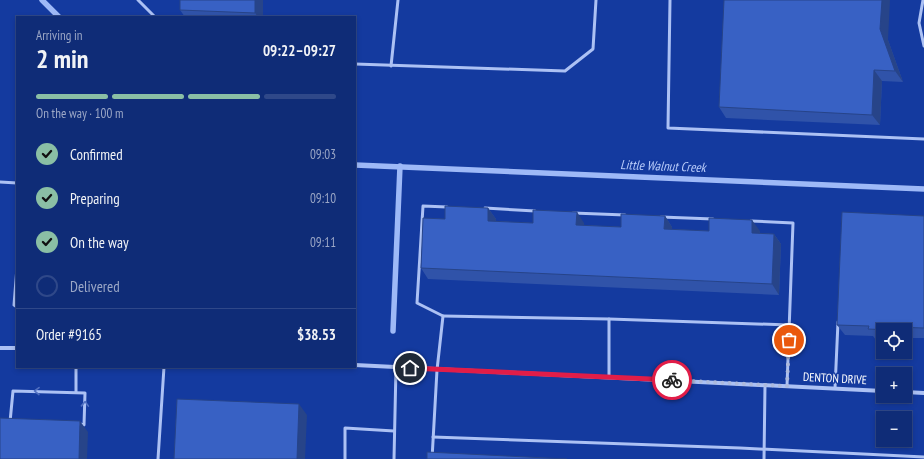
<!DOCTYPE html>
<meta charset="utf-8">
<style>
body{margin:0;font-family:"PT Sans Narrow",sans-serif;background:#18347c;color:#f1f3f6;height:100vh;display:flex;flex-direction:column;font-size:15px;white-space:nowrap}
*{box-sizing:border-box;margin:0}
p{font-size:13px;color:#9ba7c6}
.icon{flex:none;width:22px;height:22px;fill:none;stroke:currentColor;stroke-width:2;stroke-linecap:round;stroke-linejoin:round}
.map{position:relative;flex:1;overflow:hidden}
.details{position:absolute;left:16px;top:16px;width:340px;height:352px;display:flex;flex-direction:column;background:#0f2c77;border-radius:0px;box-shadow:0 2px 6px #0003,0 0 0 1px #2f4889}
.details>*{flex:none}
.tools{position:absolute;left:876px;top:323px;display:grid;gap:8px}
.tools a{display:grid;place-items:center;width:36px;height:36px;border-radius:0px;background:#0f2c77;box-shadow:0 2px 6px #0003,0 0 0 1px #2f4889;font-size:20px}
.pin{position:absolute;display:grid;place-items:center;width:34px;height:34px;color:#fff;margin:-17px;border:2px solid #fff;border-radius:50%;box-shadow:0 1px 4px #0007}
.courier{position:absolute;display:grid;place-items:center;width:40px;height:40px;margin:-20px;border:3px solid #e11d48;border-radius:50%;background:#fff;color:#222;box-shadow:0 1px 5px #0007}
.summary em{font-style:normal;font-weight:600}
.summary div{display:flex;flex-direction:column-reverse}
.summary{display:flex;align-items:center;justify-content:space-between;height:68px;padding:0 20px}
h1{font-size:26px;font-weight:600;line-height:30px}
.bar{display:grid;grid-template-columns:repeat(4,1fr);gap:6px 4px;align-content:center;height:48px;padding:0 20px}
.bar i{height:5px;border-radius:3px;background:#2f4889}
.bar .selected{background:#8abfa5}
.bar p{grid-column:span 4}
.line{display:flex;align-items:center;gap:10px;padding:0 20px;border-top:1px solid #2f4889}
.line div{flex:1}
ol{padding:0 20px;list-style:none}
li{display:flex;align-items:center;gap:12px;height:44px}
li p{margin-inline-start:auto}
li .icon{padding:4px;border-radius:50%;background:#8abfa5;color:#111;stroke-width:4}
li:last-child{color:#9ba7c6}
li i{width:22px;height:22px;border:2px solid #2f4889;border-radius:50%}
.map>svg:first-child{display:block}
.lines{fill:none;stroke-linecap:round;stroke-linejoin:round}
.stream{stroke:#9eb9f7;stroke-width:5.5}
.service{stroke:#acc1f4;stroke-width:3}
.minor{stroke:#acc1f4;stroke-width:4}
.wall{fill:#3053a9}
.shaded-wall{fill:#274489}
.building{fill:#3861c4;stroke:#274489}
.oneway{stroke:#5170c1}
.done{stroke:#adbadd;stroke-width:4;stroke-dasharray:0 7.2}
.route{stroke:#e11d48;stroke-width:5}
.labels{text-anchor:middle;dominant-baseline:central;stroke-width:3;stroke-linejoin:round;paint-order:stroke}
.street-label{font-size:12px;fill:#fff;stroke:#143a9f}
.water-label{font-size:13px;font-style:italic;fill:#b9ccfa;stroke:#143a9f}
</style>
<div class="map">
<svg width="924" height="459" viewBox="0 0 924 459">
<rect width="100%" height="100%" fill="#143a9f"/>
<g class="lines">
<g class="stream">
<path d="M42 0 59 17"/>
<path d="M355 165 924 189"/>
<path d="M393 331 400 166"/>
</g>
<g class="service">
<path d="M138 0 155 17"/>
<path d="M670 0 668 128 924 139"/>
<path d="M923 0 919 23 924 46"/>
<path d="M355 64 565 71 593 49 596 0"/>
<path d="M391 66 398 0"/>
<path d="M0 182 17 183"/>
<path d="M485 208 535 211"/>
<path d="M573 213 625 215"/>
<path d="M661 217 713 219"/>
<path d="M751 221 793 223 787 386"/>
<path d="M17 267 14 305 17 307"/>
<path d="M443 316 609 319 789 325"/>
<path d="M76 367V392"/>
<path d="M609 377V319"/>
<path d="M835 388 838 322"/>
<path d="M10 422 13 391 85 393 84 425 80 424"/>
<path d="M433 437 740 448 924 457"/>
<path d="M158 459 164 367"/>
<path d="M345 459V428L394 431"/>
<path d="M394 459 396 367"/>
<path d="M432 459 437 370 443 316 417 303 423 206 447 207"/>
<path d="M764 459 765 385"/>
</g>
<g class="minor">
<path d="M0 348H17"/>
<path d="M355 365 883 391"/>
<path d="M905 392 924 393"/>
</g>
</g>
<g class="wall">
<path d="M180 0H263V17H185L180 10Z"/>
<path d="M888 40 903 82 882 81 880 125 726 118 719 107Z"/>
<path d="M488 208 496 219V221L533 223H584V225L621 227 665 216 672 227V229L709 231H760V233L774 234 781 244 779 295 428 279 421 268Z"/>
<path d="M924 216V338H905V330H883V340H876L873 336 845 335 837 325Z"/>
</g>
<g class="shaded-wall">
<path d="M255 0H263V17H258L255 13Z"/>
<path d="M882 0H890L888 40 903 82 895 71 880 29Z"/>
<path d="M874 70 882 81 880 125 872 115Z"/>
<path d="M488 208 496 219 495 231 488 221Z"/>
<path d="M577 212 584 223V235L576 225Z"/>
<path d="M665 216 672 227V240L664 229Z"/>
<path d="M752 220 760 231 759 243 752 233Z"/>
<path d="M774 234 781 244 779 295 772 284Z"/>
<path d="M299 404 307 415 305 459H297Z"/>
<path d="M80 421 88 432 87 459H79Z"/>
</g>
<g class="building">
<path d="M180 0H255V13L180 10Z"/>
<path d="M724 0H882L880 29 895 71 874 70 872 115 719 107Z"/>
<path d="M445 206 488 208V221L533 223V210L577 212 576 225 621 227V214L665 216 664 229 709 231V218L752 220V233L774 234 772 284 421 268 423 218 445 219Z"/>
<path d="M842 212 924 216V328L893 327V330H890L868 329 869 326 837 325Z"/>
<path d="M177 399 299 404 297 459H174Z"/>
<path d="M0 418 80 421 79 459H0Z"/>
<path d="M427 452 567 459H427Z"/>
</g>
<defs><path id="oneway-chevron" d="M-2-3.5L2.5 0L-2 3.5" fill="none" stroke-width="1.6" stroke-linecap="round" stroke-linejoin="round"/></defs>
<g class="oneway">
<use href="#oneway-chevron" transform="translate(37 391) rotate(-179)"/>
<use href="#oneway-chevron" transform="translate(85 404) rotate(-88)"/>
</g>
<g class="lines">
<path class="done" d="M672 380 787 386 789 340"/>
<path class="route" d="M410 368 672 380"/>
</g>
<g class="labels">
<g class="street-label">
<text transform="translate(835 378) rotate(3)">DENTON DRIVE</text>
</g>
<g class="water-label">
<text transform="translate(663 166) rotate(2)">Little Walnut Creek</text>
</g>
</g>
</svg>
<div class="tools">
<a><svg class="icon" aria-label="locate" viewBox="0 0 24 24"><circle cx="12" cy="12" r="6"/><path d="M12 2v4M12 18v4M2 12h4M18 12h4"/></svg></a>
<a>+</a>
<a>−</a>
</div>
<div class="pin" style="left:789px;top:340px;background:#ea580c"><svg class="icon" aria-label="bag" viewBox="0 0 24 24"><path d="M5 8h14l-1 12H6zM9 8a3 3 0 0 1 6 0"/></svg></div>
<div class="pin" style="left:410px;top:368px;background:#1f2937"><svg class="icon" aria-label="home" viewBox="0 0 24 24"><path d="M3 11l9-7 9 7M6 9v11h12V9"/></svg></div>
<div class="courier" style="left:672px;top:380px"><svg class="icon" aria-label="bike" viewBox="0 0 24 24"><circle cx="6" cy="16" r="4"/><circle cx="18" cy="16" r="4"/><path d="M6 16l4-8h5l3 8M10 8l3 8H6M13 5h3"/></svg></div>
<section class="details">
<div class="summary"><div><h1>2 min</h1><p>Arriving in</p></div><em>09:22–09:27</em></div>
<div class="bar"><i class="selected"></i><i class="selected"></i><i class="selected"></i><i></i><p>On the way · 100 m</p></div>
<ol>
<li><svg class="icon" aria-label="check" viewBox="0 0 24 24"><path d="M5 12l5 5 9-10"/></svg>Confirmed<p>09:03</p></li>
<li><svg class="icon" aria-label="check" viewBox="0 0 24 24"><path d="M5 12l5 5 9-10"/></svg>Preparing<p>09:10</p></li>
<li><svg class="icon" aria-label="check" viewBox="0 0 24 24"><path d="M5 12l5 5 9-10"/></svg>On the way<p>09:11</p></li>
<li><i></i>Delivered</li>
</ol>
<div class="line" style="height:52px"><div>Order #9165</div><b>$38.53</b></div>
</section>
</div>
